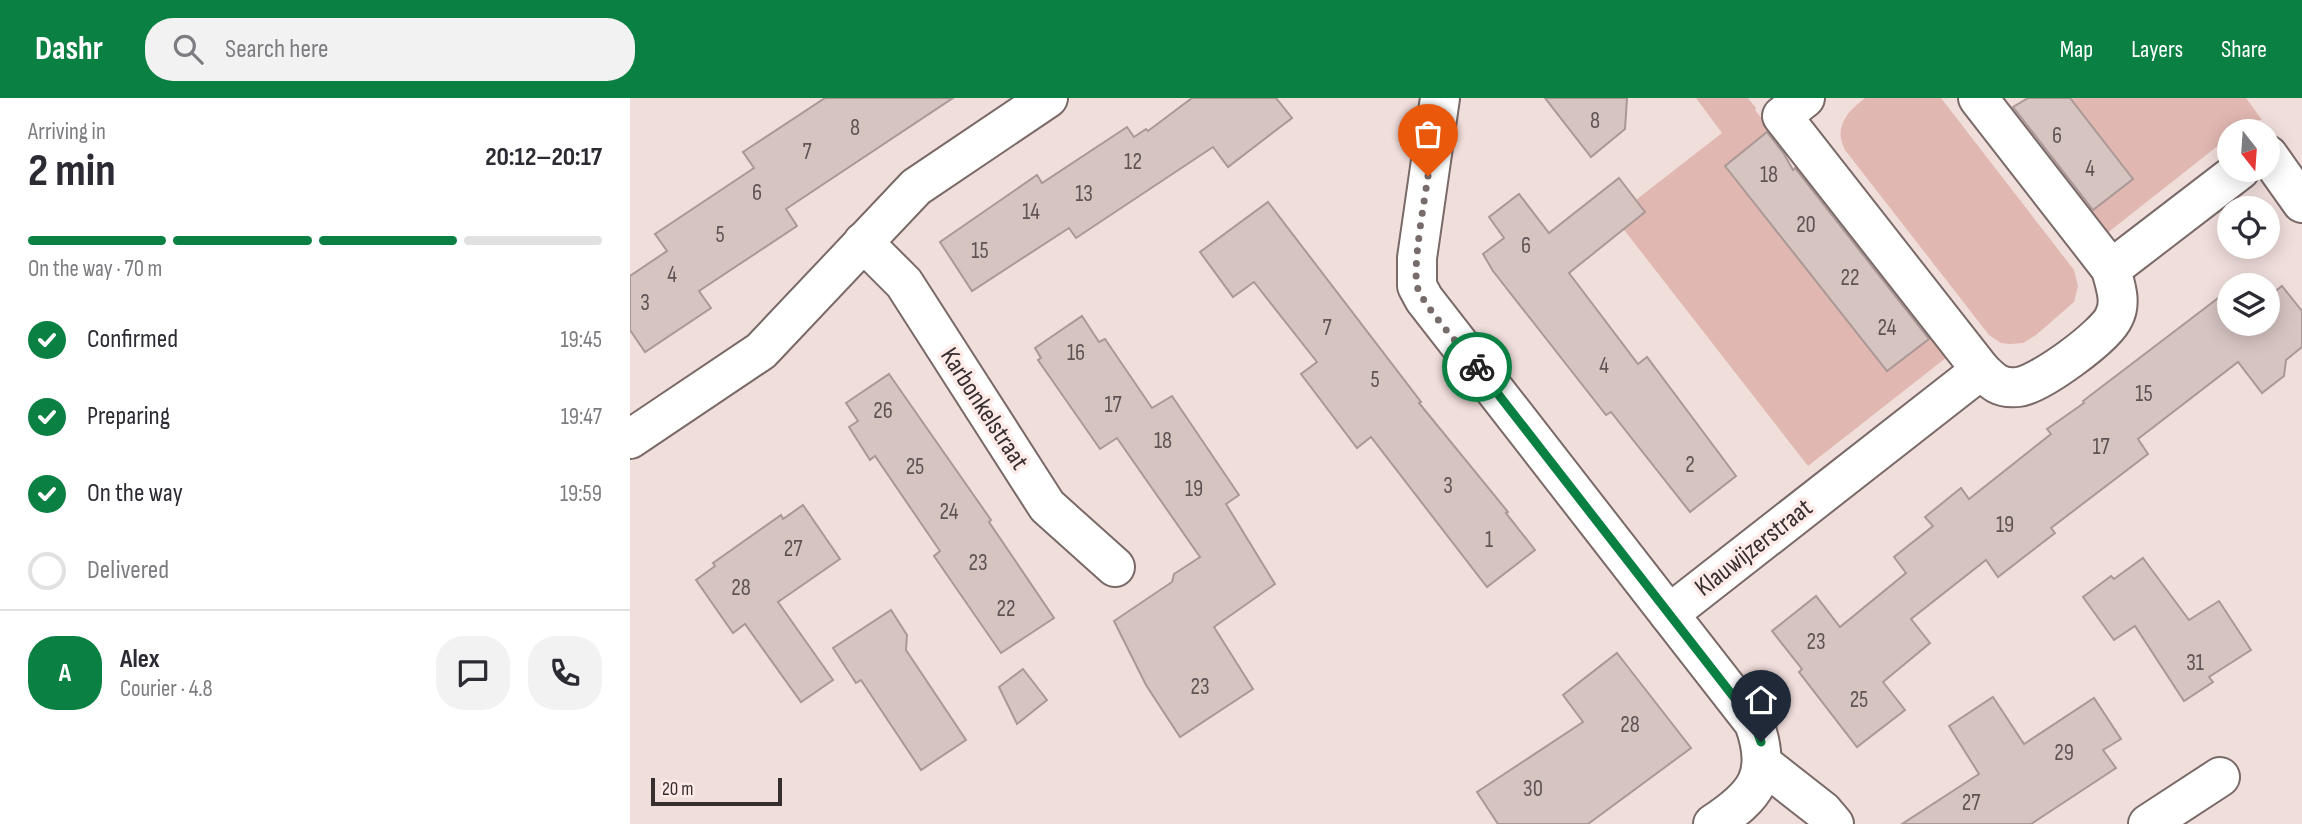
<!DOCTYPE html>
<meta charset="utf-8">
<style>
body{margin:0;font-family:"Sofia Sans Condensed",sans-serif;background:#f2f2f3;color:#2b2b33;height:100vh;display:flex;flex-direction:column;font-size:26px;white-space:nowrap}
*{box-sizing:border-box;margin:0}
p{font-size:23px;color:#7c7c81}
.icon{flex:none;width:38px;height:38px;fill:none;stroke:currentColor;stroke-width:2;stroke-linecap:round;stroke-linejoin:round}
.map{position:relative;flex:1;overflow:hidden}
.drawer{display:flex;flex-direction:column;background:#fff;width:630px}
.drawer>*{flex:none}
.needle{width:46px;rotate:163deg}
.tools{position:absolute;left:1587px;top:21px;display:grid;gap:14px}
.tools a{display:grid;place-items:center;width:63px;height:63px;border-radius:50%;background:#fff;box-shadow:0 4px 18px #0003;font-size:35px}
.scale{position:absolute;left:21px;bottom:18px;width:131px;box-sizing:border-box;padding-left:7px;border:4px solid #372f2f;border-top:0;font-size:19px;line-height:24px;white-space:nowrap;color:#372f2f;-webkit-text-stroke:5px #feebe8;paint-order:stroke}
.pin{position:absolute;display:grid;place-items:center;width:60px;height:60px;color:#fff;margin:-72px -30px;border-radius:50% 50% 50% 0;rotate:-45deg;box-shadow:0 0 7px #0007}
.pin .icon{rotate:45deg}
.courier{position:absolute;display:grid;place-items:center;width:70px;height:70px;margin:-35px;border:5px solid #0b8043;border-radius:50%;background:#fff;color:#222;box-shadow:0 2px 9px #0007}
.overview em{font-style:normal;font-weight:700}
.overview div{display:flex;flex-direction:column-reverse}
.overview{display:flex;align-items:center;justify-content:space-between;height:119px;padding:0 28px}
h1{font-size:46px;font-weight:700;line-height:52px}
.bar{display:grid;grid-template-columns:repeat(4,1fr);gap:10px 7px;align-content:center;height:84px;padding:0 28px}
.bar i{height:9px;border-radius:5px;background:#e1e1e2}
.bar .current{background:#0b8043}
.bar p{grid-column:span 4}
.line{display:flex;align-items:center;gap:18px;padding:0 28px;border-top:2px solid #e1e1e2}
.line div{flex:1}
.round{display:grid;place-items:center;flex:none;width:74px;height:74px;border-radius:28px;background:#f2f2f3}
ol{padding:0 28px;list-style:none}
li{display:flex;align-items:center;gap:21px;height:77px}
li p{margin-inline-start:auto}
li .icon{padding:7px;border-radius:50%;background:#0b8043;color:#fff;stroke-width:4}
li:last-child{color:#7c7c81}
li i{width:38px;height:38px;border:4px solid #e1e1e2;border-radius:50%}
header{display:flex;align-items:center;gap:42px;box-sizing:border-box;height:98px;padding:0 35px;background:#0b8043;color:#fff}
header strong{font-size:33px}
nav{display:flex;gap:38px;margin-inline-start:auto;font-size:24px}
.search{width:490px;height:63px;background:#f2f2f3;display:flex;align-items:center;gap:18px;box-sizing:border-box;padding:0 24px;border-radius:28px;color:#7c7c81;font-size:26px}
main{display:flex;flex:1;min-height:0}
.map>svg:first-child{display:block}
.green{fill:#e1b7b1}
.building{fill:#d6c4c1;stroke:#aa9896;stroke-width:2}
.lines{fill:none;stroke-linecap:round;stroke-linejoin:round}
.street-casing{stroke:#796967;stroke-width:42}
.street{stroke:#fff;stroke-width:38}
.done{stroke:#786c6b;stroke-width:7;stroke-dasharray:0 12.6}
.route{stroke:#0b8043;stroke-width:9}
.labels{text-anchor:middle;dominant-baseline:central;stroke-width:7;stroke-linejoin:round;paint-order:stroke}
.number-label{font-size:23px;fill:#5f5454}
.street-label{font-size:26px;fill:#372f2f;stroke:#feebe8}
</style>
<header>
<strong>Dashr</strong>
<div class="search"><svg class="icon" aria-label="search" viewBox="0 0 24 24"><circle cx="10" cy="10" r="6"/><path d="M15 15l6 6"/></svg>Search here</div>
<nav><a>Map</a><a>Layers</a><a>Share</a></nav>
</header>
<main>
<section class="drawer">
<div class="overview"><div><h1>2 min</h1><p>Arriving in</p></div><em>20:12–20:17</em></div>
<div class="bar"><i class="current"></i><i class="current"></i><i class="current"></i><i></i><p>On the way · 70 m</p></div>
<ol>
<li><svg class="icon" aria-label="check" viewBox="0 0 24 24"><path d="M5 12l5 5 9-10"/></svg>Confirmed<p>19:45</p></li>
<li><svg class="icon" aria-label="check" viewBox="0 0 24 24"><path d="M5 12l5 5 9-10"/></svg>Preparing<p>19:47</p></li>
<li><svg class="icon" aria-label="check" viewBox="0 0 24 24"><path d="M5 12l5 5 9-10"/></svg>On the way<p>19:59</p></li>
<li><i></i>Delivered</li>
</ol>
<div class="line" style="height:126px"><b class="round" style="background:#0b8043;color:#fff">A</b><div><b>Alex</b><p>Courier · 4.8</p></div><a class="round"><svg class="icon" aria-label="chat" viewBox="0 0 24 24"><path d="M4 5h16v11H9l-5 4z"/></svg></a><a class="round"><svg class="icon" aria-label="phone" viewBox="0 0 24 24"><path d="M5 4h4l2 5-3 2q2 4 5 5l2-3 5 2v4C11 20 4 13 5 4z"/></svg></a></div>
</section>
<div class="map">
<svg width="1672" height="726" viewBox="0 0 1672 726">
<rect width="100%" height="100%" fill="#f0dedb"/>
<g class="green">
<path d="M1066 0H1118L1126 10 1125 12 1141 32 1095 68 1257 273 1301 238 1317 259 1178 368 984 119 1092 35Z"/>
<path d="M1235 0H1311L1444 172 1448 188 1444 204 1406 237 1393 245 1380 246 1371 245 1359 237 1215 52C1203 29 1217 14 1235 0Z"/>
<path d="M1440 0H1616L1632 22C1618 21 1613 33 1600 33L1599 39 1476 136 1459 115 1503 80Z"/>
</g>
<g class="building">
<path d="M195 0H323L156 111 167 128 69 193 81 210 15 254 0 232V178L37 153 25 136 124 70 113 54Z"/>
<path d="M562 0H646L662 20 598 69 583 49 446 140 439 130 342 193 310 144 407 77 412 85 497 29 504 39 516 31 518 33Z"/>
<path d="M915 0H997L995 31 961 59Z"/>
<path d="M1398 0H1440L1503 81 1463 112 1383 9Z"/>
<path d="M1137 34 1154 56 1163 72 1165 70 1299 241 1257 273 1095 68Z"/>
<path d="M989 80 1015 114 939 175 1008 266 1017 259 1106 378 1060 414 981 314 976 317 863 173 853 156 874 140 859 119 889 96 919 135Z"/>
<path d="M638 104 791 304 789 305 878 414 876 415 905 452 857 489 741 339 727 350 671 276 687 264 624 184 603 199 570 154Z"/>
<path d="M1652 188 1672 213V249L1656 262 1654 278 1632 295 1608 264 1508 341 1518 356 1421 430 1425 435 1368 479 1356 462 1281 521 1300 545 1253 584 1275 612 1227 649 1169 574 1172 571 1142 533 1186 498 1210 529 1276 475 1264 459 1303 428 1295 419 1331 390 1339 401 1421 336 1417 331 1454 305 1453 303 1600 191V226H1638V199Z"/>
<path d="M452 218 469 244 475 241 522 310 542 298 609 397 596 406 645 486 584 529 623 591 550 639 516 587 484 523 542 484 544 476 570 459 487 340 470 351 408 262 411 260 405 250Z"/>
<path d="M259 276 361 422 359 424 424 520 371 555 304 458 310 453 245 358 240 362 219 329 228 323 216 305Z"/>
<path d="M173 407 210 461 148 504 203 582 171 604 115 526 103 535 66 482 85 468 83 465 151 417 153 421Z"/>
<path d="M1513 460 1559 522 1589 503 1621 552 1579 579 1583 584 1554 603 1505 528 1484 542 1453 499 1481 478 1484 481Z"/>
<path d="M261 512 277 537 276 552 336 642 291 672 231 582 226 585 203 550Z"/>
<path d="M987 555 1061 650 958 726H868L847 694 953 624 933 597Z"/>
<path d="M393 571 417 602 387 626 369 589Z"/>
<path d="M1363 599 1394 646 1464 600 1491 641 1473 652 1486 670 1401 726H1272L1349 676 1319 628Z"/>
</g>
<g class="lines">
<defs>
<g id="street">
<path d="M810 0 787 160V188L794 201 1039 516"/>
<path d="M1175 0 1152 18 1351 272"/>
<path d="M1348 0 1481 171"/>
<path d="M1638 57 1672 105"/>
<path d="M233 144 274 185 417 408 485 469"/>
<path d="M0 341 131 253 286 89 418 0"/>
<path d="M1133 666 1193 713 1204 726"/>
<path d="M1083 726C1126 698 1143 677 1124 625L1039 516 1351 272C1363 284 1370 291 1388 289 1409 287 1476 238 1484 219 1492 204 1485 187 1481 171L1610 72"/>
<path d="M1518 726 1590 679"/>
</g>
</defs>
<use href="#street" class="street-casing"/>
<use href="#street" class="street"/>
</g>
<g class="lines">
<path class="done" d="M798 78C795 100 781 174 788 191 797 212 832 250 847 269"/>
<path class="route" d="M847 269 1124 625 1131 644"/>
</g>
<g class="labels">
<g class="number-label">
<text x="965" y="23">8</text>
<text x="225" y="30">8</text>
<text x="1427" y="38">6</text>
<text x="177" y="54">7</text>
<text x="503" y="64">12</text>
<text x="1460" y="71">4</text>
<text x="1139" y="77">18</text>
<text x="127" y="95">6</text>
<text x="454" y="96">13</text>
<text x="401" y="114">14</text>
<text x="1176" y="127">20</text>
<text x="90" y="137">5</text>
<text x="896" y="148">6</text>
<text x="350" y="153">15</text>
<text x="42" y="177">4</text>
<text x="1220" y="180">22</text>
<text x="15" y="205">3</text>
<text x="697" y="230">7</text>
<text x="1257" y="230">24</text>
<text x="446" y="255">16</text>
<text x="974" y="268">4</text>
<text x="745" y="282">5</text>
<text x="1514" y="296">15</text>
<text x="483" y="307">17</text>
<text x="253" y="313">26</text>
<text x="533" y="343">18</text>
<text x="1471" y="349">17</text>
<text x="1060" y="367">2</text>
<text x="285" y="369">25</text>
<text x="818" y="388">3</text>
<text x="564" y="391">19</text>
<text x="319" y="414">24</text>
<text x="1375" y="427">19</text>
<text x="859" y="442">1</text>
<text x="163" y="451">27</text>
<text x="348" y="465">23</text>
<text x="111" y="490">28</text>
<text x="376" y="511">22</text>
<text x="1186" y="544">23</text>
<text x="1565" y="565">31</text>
<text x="570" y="589">23</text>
<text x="1229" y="602">25</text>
<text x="1000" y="627">28</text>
<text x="1434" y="655">29</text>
<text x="903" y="691">30</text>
<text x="1341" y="705">27</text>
</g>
<g class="street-label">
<text transform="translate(354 311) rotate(57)">Karbonkelstraat</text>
<text transform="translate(1124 450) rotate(-38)">Klauwijzerstraat</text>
</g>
</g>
</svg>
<div class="tools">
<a><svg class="needle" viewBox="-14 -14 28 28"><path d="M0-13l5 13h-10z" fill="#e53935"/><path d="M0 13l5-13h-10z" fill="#7c7c81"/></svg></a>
<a><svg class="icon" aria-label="locate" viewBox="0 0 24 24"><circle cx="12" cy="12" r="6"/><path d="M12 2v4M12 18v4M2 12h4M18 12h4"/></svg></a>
<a><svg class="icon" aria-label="layers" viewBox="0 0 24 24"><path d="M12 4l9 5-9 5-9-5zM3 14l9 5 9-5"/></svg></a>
</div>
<div class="scale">20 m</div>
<div class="pin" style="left:798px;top:78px;background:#ea580c"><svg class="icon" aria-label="bag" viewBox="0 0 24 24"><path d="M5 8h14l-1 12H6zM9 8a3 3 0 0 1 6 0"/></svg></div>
<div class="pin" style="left:1131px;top:644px;background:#1f2937"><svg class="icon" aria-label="home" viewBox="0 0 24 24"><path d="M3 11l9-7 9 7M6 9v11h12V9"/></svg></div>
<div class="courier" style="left:847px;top:269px"><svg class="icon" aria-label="bike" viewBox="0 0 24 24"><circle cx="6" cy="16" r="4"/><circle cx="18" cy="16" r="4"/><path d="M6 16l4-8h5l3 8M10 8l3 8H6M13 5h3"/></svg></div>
</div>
</main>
